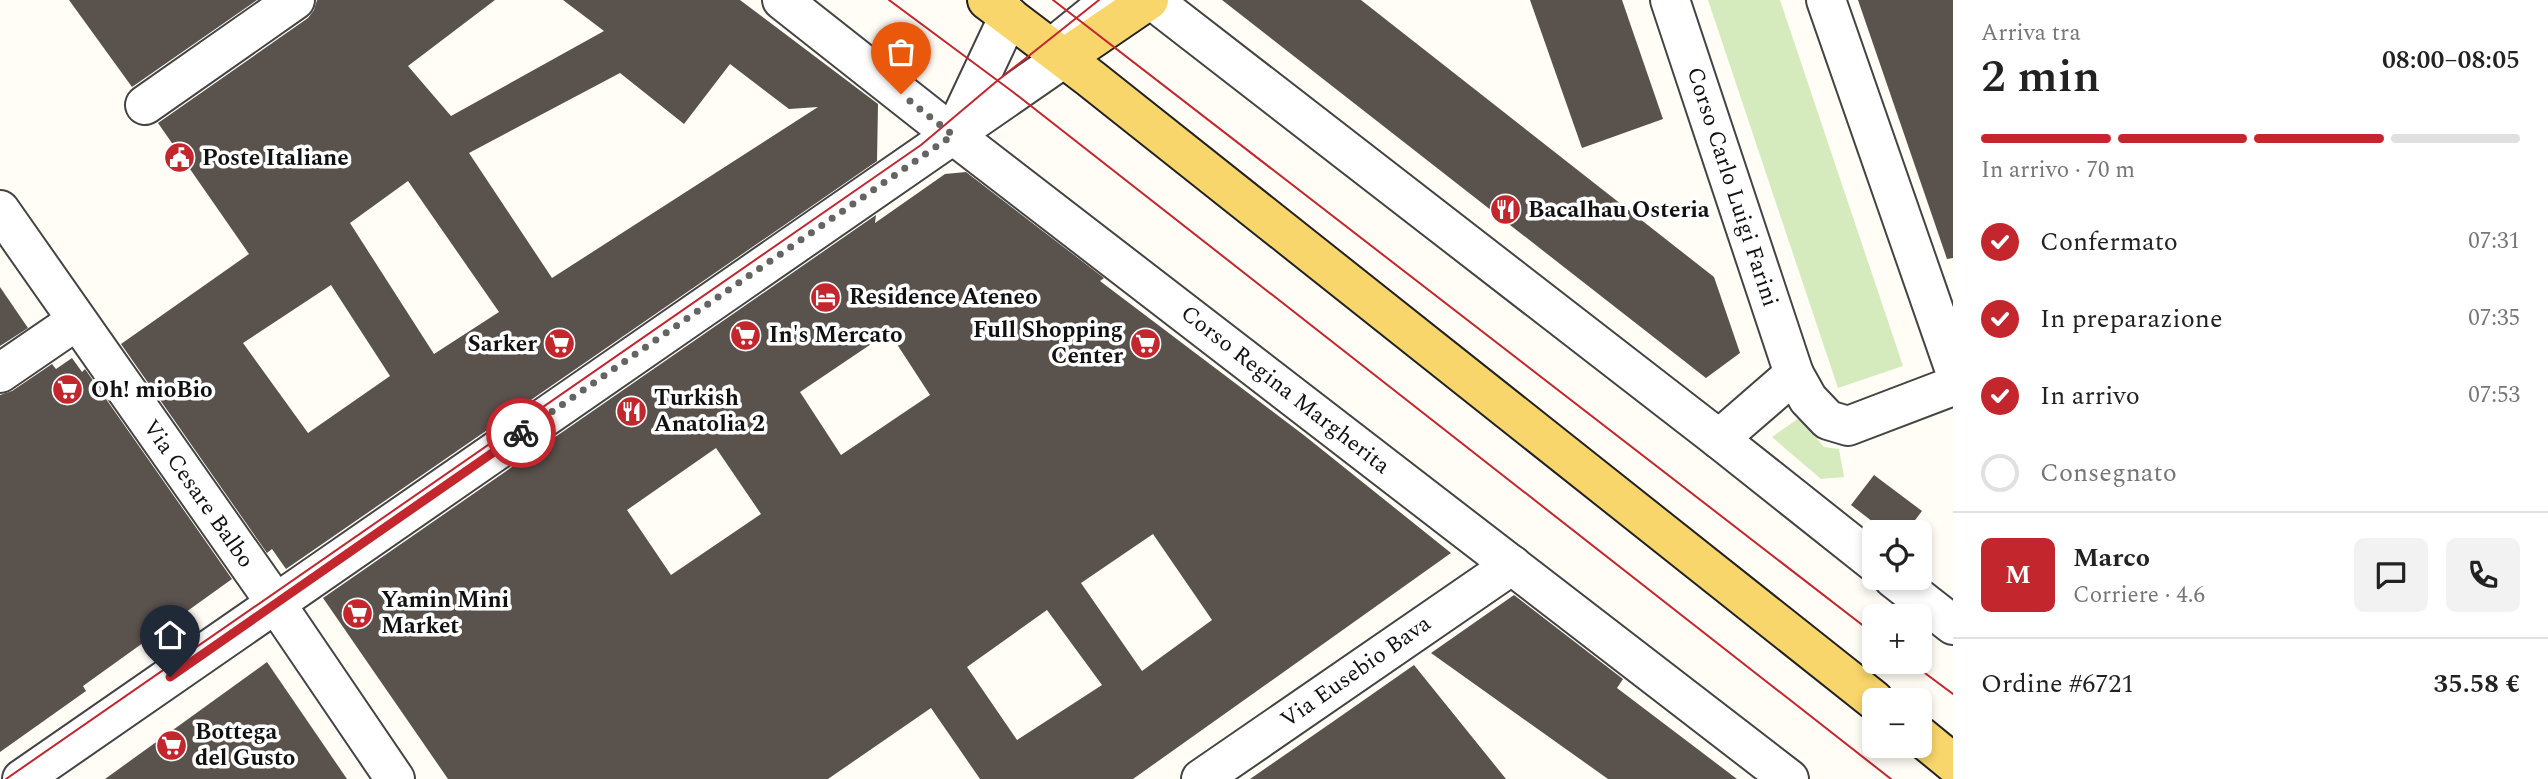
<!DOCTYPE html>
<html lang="it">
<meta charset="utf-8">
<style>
body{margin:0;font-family:Spectral,serif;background:#f2f2f2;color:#222;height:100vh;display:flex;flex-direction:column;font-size:26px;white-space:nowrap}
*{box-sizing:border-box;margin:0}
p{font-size:23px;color:#767676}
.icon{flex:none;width:38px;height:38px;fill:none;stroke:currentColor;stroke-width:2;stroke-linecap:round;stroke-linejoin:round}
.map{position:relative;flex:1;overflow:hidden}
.panel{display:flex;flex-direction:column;background:#fff;width:595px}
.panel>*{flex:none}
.controls{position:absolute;left:1862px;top:520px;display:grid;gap:14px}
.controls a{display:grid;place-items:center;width:70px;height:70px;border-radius:10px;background:#fff;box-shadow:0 4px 10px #0003;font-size:35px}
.pin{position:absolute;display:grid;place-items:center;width:60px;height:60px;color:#fff;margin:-72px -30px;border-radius:50% 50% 50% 0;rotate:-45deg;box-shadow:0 0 7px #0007}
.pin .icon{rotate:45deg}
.courier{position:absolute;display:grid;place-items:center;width:70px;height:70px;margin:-35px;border:5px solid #c4262e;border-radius:50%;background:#fff;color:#222;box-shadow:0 2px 9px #0007}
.headline em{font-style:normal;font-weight:600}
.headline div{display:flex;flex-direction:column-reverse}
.headline{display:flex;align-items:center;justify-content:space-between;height:119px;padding:0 28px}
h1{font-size:46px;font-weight:600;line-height:52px}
.bar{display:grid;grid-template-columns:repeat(4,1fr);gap:10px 7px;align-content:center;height:84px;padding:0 28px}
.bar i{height:9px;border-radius:5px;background:#e0e0e0}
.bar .selected{background:#c4262e}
.bar p{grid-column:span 4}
.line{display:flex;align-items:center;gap:18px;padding:0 28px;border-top:2px solid #e0e0e0}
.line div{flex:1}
.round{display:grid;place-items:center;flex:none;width:74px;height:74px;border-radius:10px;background:#f2f2f2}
ol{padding:0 28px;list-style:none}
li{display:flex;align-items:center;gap:21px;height:77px}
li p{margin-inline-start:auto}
li .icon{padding:7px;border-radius:50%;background:#c4262e;color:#fff;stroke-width:4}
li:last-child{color:#767676}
li i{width:38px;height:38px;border:4px solid #e0e0e0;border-radius:50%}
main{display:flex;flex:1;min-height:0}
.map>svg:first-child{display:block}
.green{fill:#d5ebbd}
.building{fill:#5a524d;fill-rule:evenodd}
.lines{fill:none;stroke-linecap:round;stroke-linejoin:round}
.minor-casing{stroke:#444;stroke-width:42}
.major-casing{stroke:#222;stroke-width:42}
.minor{stroke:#fff;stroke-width:38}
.major{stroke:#f9d66b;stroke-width:38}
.tram{stroke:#c4262e;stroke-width:2}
.done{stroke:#646461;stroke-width:7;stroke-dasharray:0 12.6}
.route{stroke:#c4262e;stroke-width:9}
.labels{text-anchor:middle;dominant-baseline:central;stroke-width:7;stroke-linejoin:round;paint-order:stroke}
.poi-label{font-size:23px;font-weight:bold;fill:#111;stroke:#fff;text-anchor:start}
.street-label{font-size:23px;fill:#111;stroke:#fff}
</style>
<main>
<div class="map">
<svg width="1953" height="779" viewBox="0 0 1953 779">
<rect width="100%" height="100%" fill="#fffdf5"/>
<g class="green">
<path d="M1708 0H1780L1903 366 1838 388Z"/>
<path d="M1799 418 1824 447 1839 449 1844 477 1821 479 1772 437Z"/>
</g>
<g class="building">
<path d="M69 0H257L132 87Z"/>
<path d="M317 0H495L408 66 451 116 604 31 563 0H740L878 104 877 161 286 569 272 549 267 553 121 344 249 254 158 123 308 18 314 10ZM730 64 789 109 818 107 552 278 469 153 620 73 684 124ZM408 181 499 312 434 354 350 223ZM331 285 390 376 308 433 243 343Z"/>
<path d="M1222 0H1361L1714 277 1740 353 1706 378Z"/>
<path d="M1530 0H1622L1663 119 1582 148Z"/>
<path d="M1858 0H1953V258L1947 259Z"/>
<path d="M966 172 1104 278 1100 281 1305 436 1451 553 1133 779H980L931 708 828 779H448L323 598 876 215 875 223 945 174ZM889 332 930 395 841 455 800 392ZM716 448 761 514 671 575 627 510ZM1153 534 1212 620 1142 671 1081 583ZM1047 610 1102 685 1017 740 967 667Z"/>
<path d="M0 287 28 328 0 346Z"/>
<path d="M72 358 82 372 85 369 232 579 83 686 86 691 0 752V395L12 391 52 364 56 369Z"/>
<path d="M1874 475 1922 511 1906 532H1886L1851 505Z"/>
<path d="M1514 595 1623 679 1617 688 1737 779H1608L1431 653Z"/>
<path d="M267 662 347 779H105Z"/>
<path d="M1414 665 1506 779H1250L1331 723Z"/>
</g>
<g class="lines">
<defs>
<g id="minor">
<path d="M782 0 943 127 1789 779"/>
<path d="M1152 0 1719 439 1874 562"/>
<path d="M1670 0 1794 374 1808 399 1828 420 1848 426 1953 386"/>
<path d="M1826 0 1953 365"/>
<path d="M1049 50 1111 0"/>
<path d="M145 105 295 0"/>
<path d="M954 133 1009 16"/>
<path d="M0 210 270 595 395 779"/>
<path d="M0 373 76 321"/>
<path d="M1719 439 1794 374"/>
<path d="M1893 578 1953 625"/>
<path d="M22 779 1064 58"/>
<path d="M1201 779 1512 565"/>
</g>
<g id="major">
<path d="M987 0 1090 78 1874 700"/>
<path d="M1064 58 1149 0"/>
<path d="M1920 736 1953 763"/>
</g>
</defs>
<use href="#minor" class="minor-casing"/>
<use href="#major" class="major-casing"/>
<use href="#minor" class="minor"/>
<use href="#major" class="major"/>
<g class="tram">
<path d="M889 0 1013 92 1891 779"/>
<path d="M1053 0 1874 634"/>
<path d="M1910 662 1953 694"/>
<path d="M6 779 921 145 997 81 1099 0"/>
</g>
</g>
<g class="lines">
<path class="done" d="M521 433 953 135 901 94"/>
<path class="route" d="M170 677 521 433"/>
</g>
<defs>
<symbol id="civic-disc" viewBox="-11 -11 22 22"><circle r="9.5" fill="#c4262e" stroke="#fff"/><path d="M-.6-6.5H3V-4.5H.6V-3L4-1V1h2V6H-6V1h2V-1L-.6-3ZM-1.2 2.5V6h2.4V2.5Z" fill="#fff"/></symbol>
<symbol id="restaurant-disc" viewBox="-11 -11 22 22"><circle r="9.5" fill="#c4262e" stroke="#fff"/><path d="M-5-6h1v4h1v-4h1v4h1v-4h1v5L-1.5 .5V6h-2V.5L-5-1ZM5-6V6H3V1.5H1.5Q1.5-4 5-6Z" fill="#fff"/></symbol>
<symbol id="hotel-disc" viewBox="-11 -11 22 22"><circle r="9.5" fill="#c4262e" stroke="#fff"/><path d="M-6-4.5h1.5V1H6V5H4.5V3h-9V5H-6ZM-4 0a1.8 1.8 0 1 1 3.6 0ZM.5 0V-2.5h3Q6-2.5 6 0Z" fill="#fff"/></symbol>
<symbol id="supermarket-disc" viewBox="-11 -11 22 22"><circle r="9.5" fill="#c4262e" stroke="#fff"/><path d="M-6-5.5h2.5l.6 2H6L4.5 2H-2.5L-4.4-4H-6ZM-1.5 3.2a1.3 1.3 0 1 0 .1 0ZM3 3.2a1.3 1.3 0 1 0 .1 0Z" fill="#fff"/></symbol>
</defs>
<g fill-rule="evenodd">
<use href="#civic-disc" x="162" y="140" width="35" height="35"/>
<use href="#restaurant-disc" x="1488" y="192" width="35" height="35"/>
<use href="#hotel-disc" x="808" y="280" width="35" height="35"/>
<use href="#supermarket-disc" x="728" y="318" width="35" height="35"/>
<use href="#supermarket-disc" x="1128" y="326" width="35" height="35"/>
<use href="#supermarket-disc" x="542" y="326" width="35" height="35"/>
<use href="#supermarket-disc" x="50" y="372" width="35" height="35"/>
<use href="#restaurant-disc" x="614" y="394" width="35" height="35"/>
<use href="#supermarket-disc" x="340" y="596" width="35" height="35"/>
<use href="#supermarket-disc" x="154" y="728" width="35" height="35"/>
</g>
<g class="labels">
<g class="poi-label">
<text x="202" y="158">Poste Italiane</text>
<text x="1528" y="210">Bacalhau Osteria</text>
<text x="849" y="297">Residence Ateneo</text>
<text x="1123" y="330" text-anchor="end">Full Shopping<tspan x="1123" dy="26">Center</tspan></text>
<text x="769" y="335">In's Mercato</text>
<text x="537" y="344" text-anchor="end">Sarker</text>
<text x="91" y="390">Oh! mioBio</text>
<text x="654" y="398">Turkish<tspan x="654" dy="26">Anatolia 2</tspan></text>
<text x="381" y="600">Yamin Mini<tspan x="381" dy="26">Market</tspan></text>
<text x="195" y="732">Bottega<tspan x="195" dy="26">del Gusto</tspan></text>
</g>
<g class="street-label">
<text transform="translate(1732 187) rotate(72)">Corso Carlo Luigi Farini</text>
<text transform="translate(1285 390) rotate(38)">Corso Regina Margherita</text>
<text transform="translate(198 494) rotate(55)">Via Cesare Balbo</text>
<text transform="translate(1356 672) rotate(-35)">Via Eusebio Bava</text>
</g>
</g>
</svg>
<div class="controls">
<a><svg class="icon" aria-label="locate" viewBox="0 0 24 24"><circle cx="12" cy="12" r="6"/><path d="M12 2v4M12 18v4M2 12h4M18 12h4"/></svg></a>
<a>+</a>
<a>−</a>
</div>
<div class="pin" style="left:901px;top:94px;background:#ea580c"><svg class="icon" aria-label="bag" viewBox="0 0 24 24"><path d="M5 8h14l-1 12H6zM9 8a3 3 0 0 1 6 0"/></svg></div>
<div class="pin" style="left:170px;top:677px;background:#1f2937"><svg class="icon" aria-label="home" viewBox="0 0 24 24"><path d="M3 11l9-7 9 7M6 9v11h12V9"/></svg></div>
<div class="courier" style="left:521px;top:433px"><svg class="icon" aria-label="bike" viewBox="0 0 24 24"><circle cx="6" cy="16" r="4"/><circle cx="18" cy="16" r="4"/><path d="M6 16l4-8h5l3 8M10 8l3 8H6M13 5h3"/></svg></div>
</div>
<section class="panel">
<div class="headline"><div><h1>2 min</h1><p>Arriva tra</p></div><em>08:00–08:05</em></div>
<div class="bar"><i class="selected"></i><i class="selected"></i><i class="selected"></i><i></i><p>In arrivo · 70 m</p></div>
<ol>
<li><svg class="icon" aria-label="check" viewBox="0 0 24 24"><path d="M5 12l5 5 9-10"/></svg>Confermato<p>07:31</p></li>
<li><svg class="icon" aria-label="check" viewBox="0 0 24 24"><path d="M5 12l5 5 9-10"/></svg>In preparazione<p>07:35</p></li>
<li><svg class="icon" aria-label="check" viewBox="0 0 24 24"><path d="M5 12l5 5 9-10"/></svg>In arrivo<p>07:53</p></li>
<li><i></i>Consegnato</li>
</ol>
<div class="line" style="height:126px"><b class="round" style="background:#c4262e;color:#fff">M</b><div><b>Marco</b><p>Corriere · 4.6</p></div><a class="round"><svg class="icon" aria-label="chat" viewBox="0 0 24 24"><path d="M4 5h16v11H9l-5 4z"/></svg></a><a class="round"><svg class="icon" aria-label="phone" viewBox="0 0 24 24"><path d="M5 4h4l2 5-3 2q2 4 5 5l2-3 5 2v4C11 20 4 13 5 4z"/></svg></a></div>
<div class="line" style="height:91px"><div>Ordine #6721</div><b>35.58 €</b></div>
</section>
</main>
